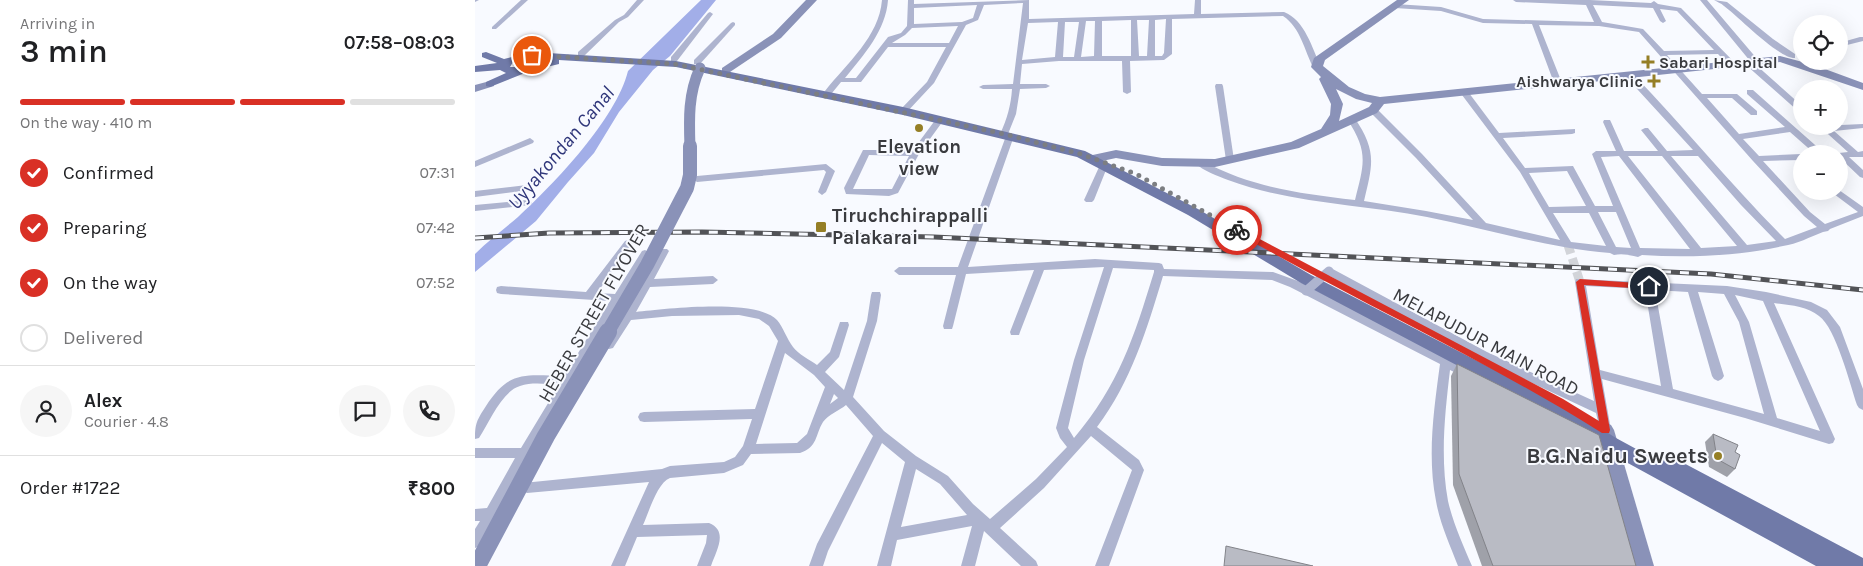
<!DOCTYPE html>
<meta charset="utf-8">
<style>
body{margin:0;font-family:Karla,sans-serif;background:#f6f6f6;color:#202124;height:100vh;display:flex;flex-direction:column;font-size:19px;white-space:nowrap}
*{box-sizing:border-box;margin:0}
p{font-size:16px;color:#757577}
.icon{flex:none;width:28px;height:28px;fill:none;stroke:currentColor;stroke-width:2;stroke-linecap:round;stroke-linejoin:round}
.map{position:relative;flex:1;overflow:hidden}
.drawer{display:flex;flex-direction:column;background:#fff;width:475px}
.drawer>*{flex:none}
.controls{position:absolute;left:1318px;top:15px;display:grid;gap:10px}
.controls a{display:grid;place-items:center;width:55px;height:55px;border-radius:50%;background:#fff;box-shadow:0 5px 20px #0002;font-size:25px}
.pin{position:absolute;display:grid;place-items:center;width:42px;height:42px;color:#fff;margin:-21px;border:2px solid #fff;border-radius:50%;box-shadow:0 1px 5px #0007}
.courier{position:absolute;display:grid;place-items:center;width:50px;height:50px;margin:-25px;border:4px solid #d93025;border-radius:50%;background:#fff;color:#222;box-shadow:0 1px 6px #0007}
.head em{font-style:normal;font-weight:600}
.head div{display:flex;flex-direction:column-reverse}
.head{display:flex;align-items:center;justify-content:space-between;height:85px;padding:0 20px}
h1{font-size:32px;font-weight:600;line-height:38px}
.bar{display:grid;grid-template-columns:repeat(4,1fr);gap:8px 5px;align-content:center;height:60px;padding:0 20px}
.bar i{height:6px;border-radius:4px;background:#e0e0e0}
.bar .on{background:#d93025}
.bar p{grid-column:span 4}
.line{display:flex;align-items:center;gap:12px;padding:0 20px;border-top:1px solid #e0e0e0}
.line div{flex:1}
.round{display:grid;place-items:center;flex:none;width:52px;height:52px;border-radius:26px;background:#f6f6f6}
ol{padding:0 20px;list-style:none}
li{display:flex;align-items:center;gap:15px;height:55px}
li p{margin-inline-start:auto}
li .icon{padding:5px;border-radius:50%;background:#d93025;color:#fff;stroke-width:4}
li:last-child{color:#757577}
li i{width:28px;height:28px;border:2px solid #e0e0e0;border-radius:50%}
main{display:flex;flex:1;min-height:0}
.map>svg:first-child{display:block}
.water{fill:#a2aee8}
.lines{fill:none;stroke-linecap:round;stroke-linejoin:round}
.street-tunnel{stroke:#d2d4d9;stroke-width:9;stroke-dasharray:9 5;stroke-linecap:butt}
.street{fill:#aeb4cf;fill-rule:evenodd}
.secondary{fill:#8a92b8;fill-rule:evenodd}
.primary{fill:#707aa8;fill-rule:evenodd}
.rail-casing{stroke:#525357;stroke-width:5}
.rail{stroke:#f8faff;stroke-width:3;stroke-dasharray:9;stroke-linecap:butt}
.street-bridge{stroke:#aeb4cf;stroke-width:9}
.secondary-bridge-far2{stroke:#8a92b8;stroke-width:11}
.secondary-bridge-far1{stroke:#8a92b8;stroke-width:14}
.secondary-bridge{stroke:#8a92b8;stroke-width:18}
.wall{fill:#9fa1a9}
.building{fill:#b9bbc4;stroke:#828389}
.route{fill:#d93025}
.done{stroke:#7c7e82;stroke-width:5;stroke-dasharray:0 9}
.poi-dot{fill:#957f26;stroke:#f8faff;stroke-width:2}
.labels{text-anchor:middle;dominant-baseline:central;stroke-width:4;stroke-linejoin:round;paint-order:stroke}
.far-poi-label{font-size:16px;font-weight:bold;fill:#3a3b3f;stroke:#f8faff;text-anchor:start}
.poi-label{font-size:19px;font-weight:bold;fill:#3a3b3f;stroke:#f8faff}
.street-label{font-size:19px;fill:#3a3b3f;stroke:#f8faff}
.water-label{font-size:20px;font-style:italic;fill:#2f367a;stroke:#f8faff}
.near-poi-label{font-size:22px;font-weight:bold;fill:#3a3b3f;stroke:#f8faff;text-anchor:end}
</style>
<main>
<section class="drawer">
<div class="head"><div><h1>3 min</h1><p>Arriving in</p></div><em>07:58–08:03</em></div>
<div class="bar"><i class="on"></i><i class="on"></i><i class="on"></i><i></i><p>On the way · 410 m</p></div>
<ol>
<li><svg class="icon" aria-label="check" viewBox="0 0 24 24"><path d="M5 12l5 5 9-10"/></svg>Confirmed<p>07:31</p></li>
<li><svg class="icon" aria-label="check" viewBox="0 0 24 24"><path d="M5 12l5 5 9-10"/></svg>Preparing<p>07:42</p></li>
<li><svg class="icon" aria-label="check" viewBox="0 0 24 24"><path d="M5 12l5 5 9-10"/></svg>On the way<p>07:52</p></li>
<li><i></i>Delivered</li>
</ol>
<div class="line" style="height:90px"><a class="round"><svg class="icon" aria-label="person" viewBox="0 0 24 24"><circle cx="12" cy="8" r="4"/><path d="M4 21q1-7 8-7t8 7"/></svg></a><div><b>Alex</b><p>Courier · 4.8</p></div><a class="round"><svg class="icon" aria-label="chat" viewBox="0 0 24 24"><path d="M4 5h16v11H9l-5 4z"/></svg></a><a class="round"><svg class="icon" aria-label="phone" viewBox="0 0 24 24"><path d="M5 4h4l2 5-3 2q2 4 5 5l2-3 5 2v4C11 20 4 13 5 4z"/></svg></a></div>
<div class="line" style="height:65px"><div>Order #1722</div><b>₹800</b></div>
</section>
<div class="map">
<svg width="1388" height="566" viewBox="0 0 1388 566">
<rect width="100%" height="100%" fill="#f8faff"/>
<path class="water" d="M226 0H241L195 56 178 70 144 112 119 153 93 182 61 221 0 272V254C14 240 29 229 43 217 80 183 141 119 153 71Z"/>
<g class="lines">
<path class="street-tunnel" d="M1093 245 1105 282"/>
<g class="street">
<path d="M0 0H4L0 2Z"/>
<path d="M46 0H53L21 29H17V27Z"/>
<path d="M162 0H169L153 17 144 22 109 56H103V52L140 20 149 15Z"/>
<path d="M407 0H413C411 30 389 55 370 78H381L413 37 426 33 432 26 433 0H439V4L554 0V19L719 14 720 0H726V14L809 12C830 20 837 48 846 67L845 69H839C829 50 826 28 808 16L697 19V54L689 60 655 61 656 92 652 94 648 92 647 61H584L547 64 545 84H571L575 86 571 88 545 89 541 114 533 134H538L539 136 493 267 620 259 684 263 687 264 689 269 798 272 823 281 995 370 997 373 995 376 991 378 975 370C970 413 965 457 973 501 978 523 988 545 997 566H983C975 545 965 524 961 501 952 456 959 409 965 364L815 287 797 280 688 276C672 329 656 382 622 427L664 460 669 470 634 566H620L657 470 616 436 569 488 525 528 561 561 563 566H546L509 531 500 566H486L497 526 422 540 416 566H402L430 462 407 443 353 551 348 566H334L342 544 398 436 371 405C365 410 353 415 348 422 340 435 343 447 325 453L276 454 268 465 249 473 195 478C182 483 174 512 168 525L234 523C254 531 241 551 236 566H222L231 543 232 535 162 537 150 566H136L174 482 52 493 48 491 46 487 48 483 187 469 195 466 249 462 260 457 268 446 277 419 169 422 165 421 163 417 165 413 169 412 280 409 303 341 294 326 284 319 264 315 197 316 156 320 138 348 134 349 130 348 129 345 144 322 133 323 53 457 5 546 0 548V529L5 521H0V509L12 508 40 458H0V448H46L84 385C71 384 57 382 45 386 27 391 14 423 4 438L0 439C0 423 2 420 11 406 34 370 50 375 89 376L135 301 26 294 22 293 21 290 22 287 26 286 111 292 150 241 153 240 158 243 156 245 122 293 140 294 167 251 170 250 175 253 138 314 150 313 166 284 165 283 186 249H192L194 251 179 279 238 276 243 280 238 284 175 287 161 312C190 309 281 298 302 320 308 327 312 339 318 347 323 354 335 360 342 365L355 352 365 322H373L374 325 364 357 350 372 369 390 392 321 396 295 397 292H405L406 295 402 321 378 397 409 431 441 456 473 476 498 504 515 519 561 479 592 447 585 438 581 428 599 360 629 267 569 270 545 332 544 335H536L535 332 559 270 491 274 478 326 477 329H469L468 326 481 275H424L419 271 424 267H483L531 136H526L525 134C532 119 536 105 537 89H508L504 87 508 85 538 84 548 3 509 5 503 20 491 25 459 83 431 113H428L424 111 452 82 471 47H413L386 82H366L357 93H351L350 91C372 63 404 37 407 0ZM502 5 498 18 487 22 439 24V8ZM691 19 689 53 687 56H680V20ZM656 20V56H627V21ZM662 20H674L672 56H664ZM611 21H620L619 56 606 57ZM583 22 580 57 547 60 553 23ZM590 22H604L599 57H588ZM483 26 474 43H417L430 35 437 28ZM638 268 679 270V272C659 337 644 385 599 438L593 428 609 360ZM310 353 339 375 350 387 332 434 322 443 281 444ZM359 394 363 398 355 404ZM441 469 465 484 492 515 426 527Z"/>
<path d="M1038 0H1115L1176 3 1179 1 1183 4 1206 8 1262 65 1258 67H1255L1243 54 1192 55 1227 94H1262L1282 111V115H1276L1257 98H1232L1264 134 1310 127 1272 94V90H1278L1348 152 1349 154H1340L1315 132 1268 139 1284 156 1326 154V160L1288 161 1335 212 1350 224 1383 212 1355 191 1364 190 1388 207V216L1355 229 1353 231 1348 232C1335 237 1322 244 1308 246 1262 256 1214 258 1167 255L1163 257C1155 255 1147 253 1139 255L1135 253C1073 248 1013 229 952 217 886 204 817 204 753 180 743 176 728 171 720 163L724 160 727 161C779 188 823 193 880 200 889 164 894 152 872 119L876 117H879C902 151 898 163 889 201L951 211 998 220 941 158 895 112 894 110 898 108H901L947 154 1011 223 1085 240 1045 172 984 91 985 89H991L1024 133 1100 129V133L1097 134 1028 138 1050 168 1098 166 1120 206H1138L1117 154 1121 151H1141L1128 122 1129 120H1135L1136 122 1149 151H1183L1166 130 1170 128H1173L1192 151 1218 150 1152 78 1151 76 1155 74H1158C1210 128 1257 186 1310 239L1342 227 1329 216 1278 161 1164 32 1124 26 1064 25 1087 83 1083 85 1079 83 1057 24 1008 23 966 11 920 8 917 6 920 4 966 7 1008 19 1119 22 1111 5 1041 2ZM1118 5 1178 8 1185 21 1188 23 1191 21 1185 9 1202 11 1239 50 1189 51 1168 29 1127 22ZM1144 156 1215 249 1165 248 1126 157ZM1153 156H1187L1262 246 1226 248ZM1196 156H1223L1266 205 1301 241 1272 245ZM1092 171 1111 206 1074 207 1054 173ZM1123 212H1141L1156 248 1141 247ZM1078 213H1114L1131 246 1096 242Z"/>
<path d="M1225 0H1232L1283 60V64H1280L1326 105V111H1323L1271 65V61H1275Z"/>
<path d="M1239 0 1252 2 1298 39 1320 54V58C1304 59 1263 16 1249 6 1246 3 1242 2 1239 0Z"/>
<path d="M235 12 238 14 202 61H196V57L233 13Z"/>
<path d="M258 22 260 23V25L225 64H219V60L256 23Z"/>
<path d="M1385 37H1388V41L1364 47V43Z"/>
<path d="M741 84H747L748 86 759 160 755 163 751 160 740 86Z"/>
<path d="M461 119H464L468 121 444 154 423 193 414 196 371 194 369 188 388 150H438ZM394 155 434 156 417 189H378Z"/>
<path d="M1388 124V128L1359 131 1383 152 1388 151V157H1374L1388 170V178L1385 177 1364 157V153L1373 152 1344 126Z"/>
<path d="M55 138 59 141 58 143 0 167V161Z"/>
<path d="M629 162 633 165 619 200 617 202H611L609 200 625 165Z"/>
<path d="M351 164 360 171 351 192 347 195 343 192 351 172 349 170 222 182 218 179 222 176Z"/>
<path d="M52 185 55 186 56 188 55 190 0 197V191Z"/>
<path d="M52 200 55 201 57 203 55 205 0 211V205Z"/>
<path d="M854 267 1012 352 1119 401 1100 282 1101 279 1252 286 1291 292 1336 302 1352 310 1365 327 1388 389V410L1384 408 1382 405C1375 384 1361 328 1344 316 1332 306 1314 305 1299 303L1360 439 1358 443 1354 444 1270 418 1127 379 1136 430 1134 434 1130 435 1126 434 1121 413 1004 358 851 274 849 271ZM1111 286 1170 289 1186 386 1125 370ZM1180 290 1213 292 1237 376 1239 379 1243 381 1247 379 1249 376 1223 292 1249 294 1264 322 1289 414 1198 389ZM1260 295 1288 301 1345 431 1302 418 1274 322Z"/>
</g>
<g class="secondary">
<path d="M331 0H342L306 38 255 72H247V68L298 34Z"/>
<path d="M922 0H934L850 60 848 66 874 87 890 94 905 97 1305 56 1339 65 1388 83V90L1305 62 909 104 902 113 824 148 740 167 687 166 641 158 618 163 612 159 613 156 641 150 687 158 740 159 816 142 846 129 855 115 856 104 844 79 846 77 836 67 839 58ZM861 89 881 99 897 103 894 107 864 121 868 104Z"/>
<path d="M15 81 19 82V86L0 92V85Z"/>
<path d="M1130 422 1136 425 1139 430 1179 566H1159L1121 430 1124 425Z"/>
</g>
<path class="primary" d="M11 52 29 59 57 52 201 61 428 107 610 151 723 209 836 275 1088 405 1141 438 1187 463 1189 459 1195 457 1201 459 1388 558V566H1341L1129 450 1076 415 826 283 713 215 602 157 428 115 201 67 84 60V64L55 71 15 87 11 86V82L31 73 25 70 0 72V66L22 63 7 57V53ZM53 58 56 60 44 67H35L38 62ZM67 59H76L65 62Z"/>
<defs>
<path id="rail" d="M0 238 74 233 227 232 459 237 1236 274 1388 290"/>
</defs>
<use href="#rail" class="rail-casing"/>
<use href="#rail" class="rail"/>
<path class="street-bridge" d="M831 291 854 271"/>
<path class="secondary-bridge-far2" d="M215 148C214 119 213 94 225 68"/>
<path class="secondary-bridge-far1" d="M132 333 172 265 212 188 215 175V146"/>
<path class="secondary-bridge" d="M2 566 71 436 133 332"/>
</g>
<g class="wall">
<path d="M982 364 1161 566H1007L978 485 976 376Z"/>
<path d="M1238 434 1260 452V469L1252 477 1234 467 1230 442Z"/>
</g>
<g class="building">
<path d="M982 364 1124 435 1161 566H1018L984 474Z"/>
<path d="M1238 434 1263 445 1260 452 1265 455 1260 469 1242 459Z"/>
<path d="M751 546 838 566H749Z"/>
</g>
<path class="route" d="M762 227 1088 399 1124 421 1101 282 1105 279 1177 284 1178 286 1174 289 1109 285 1135 430 1134 433H1127C1009 359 881 301 760 232L759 230Z"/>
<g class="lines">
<path class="done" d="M57 55 200 64 529 134 606 154 661 174 762 230"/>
</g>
<g class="poi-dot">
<path d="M1170.5 54.5h5v5h5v5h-5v5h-5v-5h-5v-5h5z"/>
<path d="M1176.5 73.5h5v5h5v5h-5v5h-5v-5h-5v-5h5z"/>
<circle cx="444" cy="128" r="5"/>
<rect x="340" y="221" width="12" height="12" rx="2.5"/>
<circle cx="1243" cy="456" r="5"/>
</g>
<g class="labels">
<g class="far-poi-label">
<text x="1184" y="62">Sabari Hospital</text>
<text x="1168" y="81" text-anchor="end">Aishwarya Clinic</text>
</g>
<g class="poi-label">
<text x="444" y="147">Elevation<tspan x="444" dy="22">view</tspan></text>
<text x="357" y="216" text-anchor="start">Tiruchchirappalli<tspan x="357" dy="22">Palakarai</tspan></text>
</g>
<g class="street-label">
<text transform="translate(119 313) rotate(-60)">HEBER STREET FLYOVER</text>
<text transform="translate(1011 342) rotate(28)">MELAPUDUR MAIN ROAD</text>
</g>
<g class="water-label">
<text transform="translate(86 148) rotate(-50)">Uyyakondan Canal</text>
</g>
<g class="near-poi-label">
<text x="1233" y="456">B.G.Naidu Sweets</text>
</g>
</g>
</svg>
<div class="controls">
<a><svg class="icon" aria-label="locate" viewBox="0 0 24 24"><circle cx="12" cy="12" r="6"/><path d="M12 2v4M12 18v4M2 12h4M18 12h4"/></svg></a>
<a>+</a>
<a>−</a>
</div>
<div class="pin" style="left:57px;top:55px;background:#ea580c"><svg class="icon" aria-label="bag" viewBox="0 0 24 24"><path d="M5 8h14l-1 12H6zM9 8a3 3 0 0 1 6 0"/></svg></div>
<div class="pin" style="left:1174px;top:286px;background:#1f2937"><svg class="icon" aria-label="home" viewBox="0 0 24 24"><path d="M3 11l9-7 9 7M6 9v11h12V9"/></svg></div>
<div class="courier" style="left:762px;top:230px"><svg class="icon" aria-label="bike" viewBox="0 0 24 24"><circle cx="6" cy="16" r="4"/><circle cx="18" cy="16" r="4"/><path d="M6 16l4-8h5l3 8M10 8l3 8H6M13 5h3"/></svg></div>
</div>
</main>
